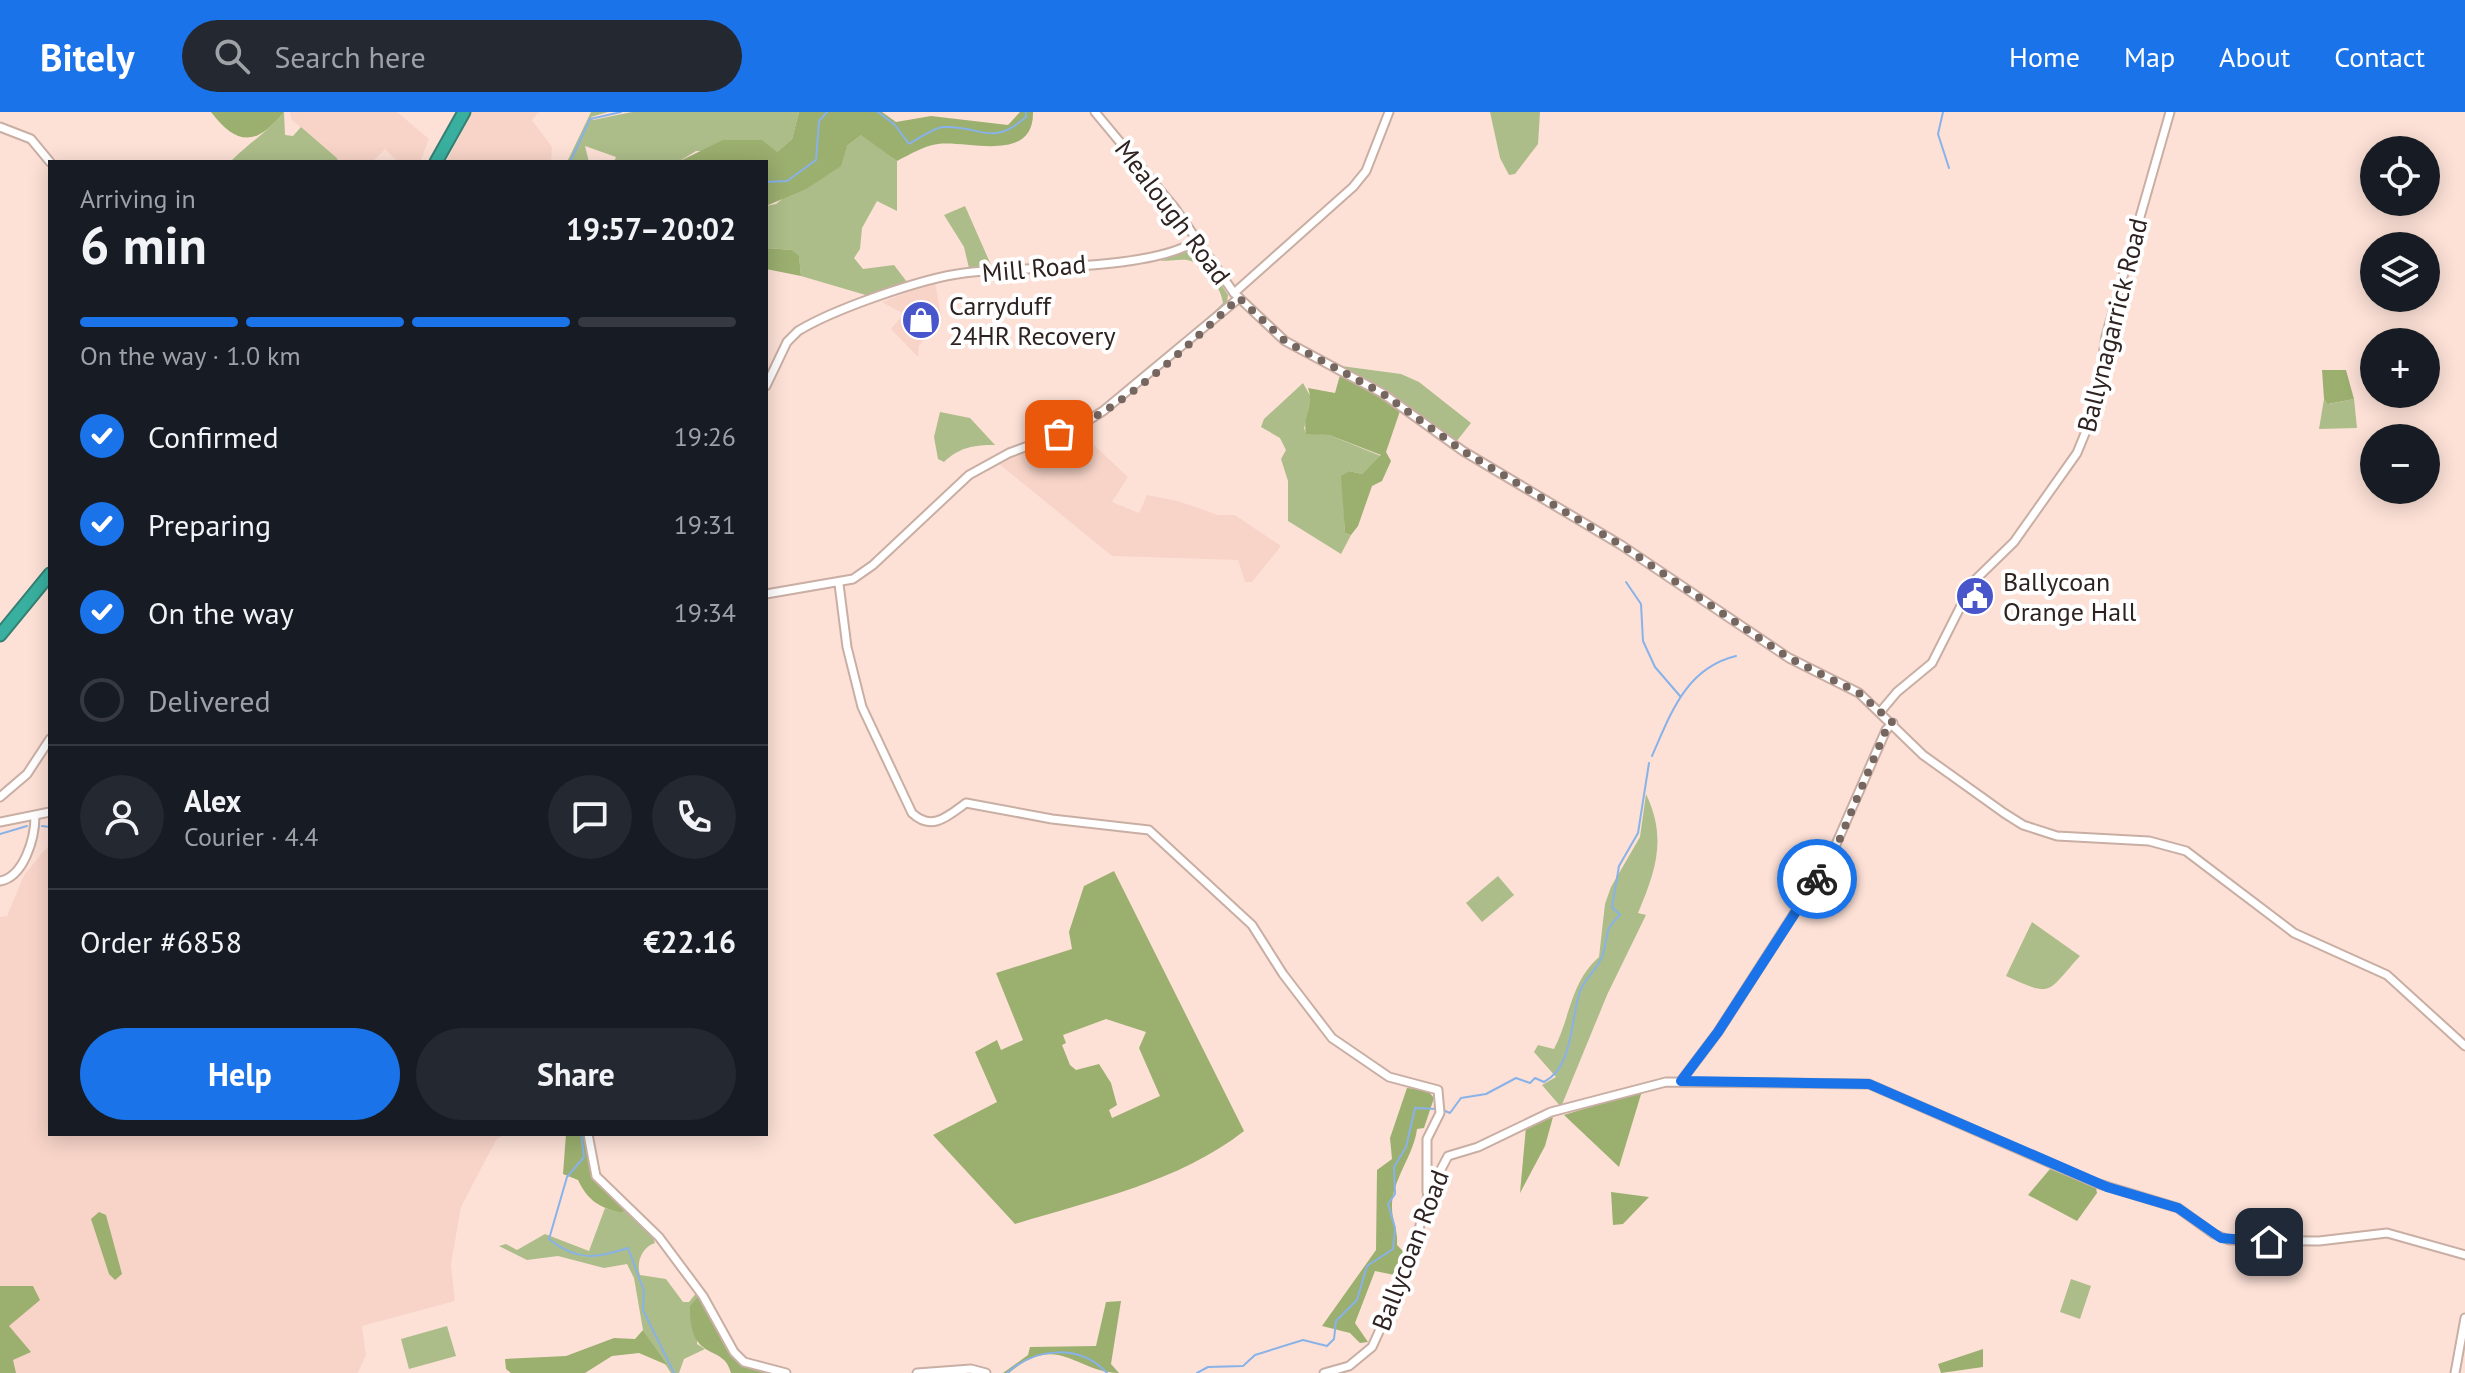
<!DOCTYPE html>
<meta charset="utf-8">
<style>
body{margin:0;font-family:"PT Sans",sans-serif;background:#242831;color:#f1f3f6;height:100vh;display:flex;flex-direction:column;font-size:30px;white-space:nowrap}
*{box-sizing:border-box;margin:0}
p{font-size:26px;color:#9ea1a6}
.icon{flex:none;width:44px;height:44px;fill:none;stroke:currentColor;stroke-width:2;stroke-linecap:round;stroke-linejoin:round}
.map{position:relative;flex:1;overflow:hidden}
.details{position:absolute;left:48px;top:48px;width:720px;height:976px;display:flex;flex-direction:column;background:#171b24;border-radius:0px;box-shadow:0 4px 20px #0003}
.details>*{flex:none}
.fabs{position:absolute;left:2360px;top:24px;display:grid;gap:16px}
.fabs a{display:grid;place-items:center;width:80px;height:80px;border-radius:50%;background:#171b24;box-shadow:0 4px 20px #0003;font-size:40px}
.pin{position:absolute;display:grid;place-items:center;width:68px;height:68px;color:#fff;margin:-34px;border-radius:16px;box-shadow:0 4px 12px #0006}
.courier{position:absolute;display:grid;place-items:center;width:80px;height:80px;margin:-40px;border:6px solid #1a73e8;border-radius:50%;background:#fff;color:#222;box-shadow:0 2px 10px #0007}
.summary em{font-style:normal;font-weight:800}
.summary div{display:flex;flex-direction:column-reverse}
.summary{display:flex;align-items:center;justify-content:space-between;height:136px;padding:0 32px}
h1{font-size:52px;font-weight:800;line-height:60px}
.bar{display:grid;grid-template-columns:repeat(4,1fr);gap:12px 8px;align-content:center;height:96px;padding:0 32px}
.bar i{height:10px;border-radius:6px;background:#363941}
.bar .selected{background:#1a73e8}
.bar p{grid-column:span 4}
.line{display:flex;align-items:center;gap:20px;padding:0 32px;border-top:2px solid #363941}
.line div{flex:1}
.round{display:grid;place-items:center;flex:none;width:84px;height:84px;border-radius:42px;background:#242831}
ol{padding:0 32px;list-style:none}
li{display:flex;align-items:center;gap:24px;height:88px}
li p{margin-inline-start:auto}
li .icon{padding:8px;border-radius:50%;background:#1a73e8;color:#fff;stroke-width:4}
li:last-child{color:#9ea1a6}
li i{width:44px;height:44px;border:4px solid #363941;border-radius:50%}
.cta{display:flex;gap:16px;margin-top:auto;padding:16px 32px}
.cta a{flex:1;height:92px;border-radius:48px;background:#1a73e8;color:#fff;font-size:32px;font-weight:800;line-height:92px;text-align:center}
.cta a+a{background:#242831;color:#f1f3f6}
header{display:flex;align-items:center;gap:48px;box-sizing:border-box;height:112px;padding:0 40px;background:#1a73e8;color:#fff}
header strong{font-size:38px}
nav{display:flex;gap:44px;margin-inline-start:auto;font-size:28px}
.search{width:560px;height:72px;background:#242831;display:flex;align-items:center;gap:20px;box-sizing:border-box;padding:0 28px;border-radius:44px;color:#9ea1a6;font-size:30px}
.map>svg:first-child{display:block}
.built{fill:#f8d4c8}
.green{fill:#acbd89}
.forest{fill:#9baf6f;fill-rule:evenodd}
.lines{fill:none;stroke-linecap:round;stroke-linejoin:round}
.stream{stroke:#88b2e8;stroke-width:2}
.minor-casing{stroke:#c9aea4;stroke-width:11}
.highway-casing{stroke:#357f73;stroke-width:15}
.minor{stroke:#fff;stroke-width:7}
.highway{stroke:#39b09f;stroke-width:11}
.done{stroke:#766660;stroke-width:8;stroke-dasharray:0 14.4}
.route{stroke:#1a73e8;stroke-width:10}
.labels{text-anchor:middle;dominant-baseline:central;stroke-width:8;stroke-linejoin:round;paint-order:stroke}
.street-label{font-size:26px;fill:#2e2320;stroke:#fff}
.poi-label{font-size:26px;fill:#2e2320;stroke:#fff;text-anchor:start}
</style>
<header>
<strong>Bitely</strong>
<div class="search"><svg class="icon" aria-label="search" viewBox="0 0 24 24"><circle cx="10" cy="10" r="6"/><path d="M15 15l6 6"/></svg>Search here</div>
<nav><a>Home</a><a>Map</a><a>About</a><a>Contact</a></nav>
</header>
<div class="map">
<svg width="2465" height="1261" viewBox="0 0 2465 1261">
<rect width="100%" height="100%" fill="#fde1d7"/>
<g class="built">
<path d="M290 0H397L429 27 420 50H398L385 37 372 50H342L291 7Z"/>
<path d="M472 0H539L532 8 552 35 551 50H446Z"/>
<path d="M935 170 941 203 919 234 918 245 891 217 904 202 882 190Z"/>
<path d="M1078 318 1128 365 1112 390 1139 401 1147 383 1178 389 1218 403H1235L1281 434 1252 470H1245L1238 448 1112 444 998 351Z"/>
<path d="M50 732V1022H504L496 1028 461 1095 451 1152 455 1189 362 1214 366 1243 358 1261H0V805L7 804 24 763Z"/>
</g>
<g class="green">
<path d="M284 0 285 23 293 24 301 15 338 47 335 50 232 48C250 30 268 20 284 0Z"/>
<path d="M591 0H608L591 5 593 8 632 0H799L792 27 777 40 696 39 678 50H614L616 45 585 34 589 50H567Z"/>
<path d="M1490 0H1540L1538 32 1515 62 1509 63 1500 46Z"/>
<path d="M862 22 897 49V99L877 89 862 116 860 137 854 146 863 157 894 153 907 170 869 184 801 164 799 145 792 138 766 136V94L776 92Z"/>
<path d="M965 94 991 153 969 156 964 135 944 103Z"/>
<path d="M1193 137 1200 140 1228 183 1227 191 1184 229 1223 191C1221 175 1204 151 1187 148 1179 147 1168 149 1160 149Z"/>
<path d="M1341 254 1401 262 1419 270 1471 311 1456 330 1371 270Z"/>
<path d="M1303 271 1313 289 1304 316 1306 321 1329 323 1381 344 1362 362 1349 359 1342 364 1345 421 1351 423 1341 442 1288 409V369L1281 347 1286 338 1280 326 1261 315 1264 307Z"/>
<path d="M2324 287 2329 292 2354 287 2357 316 2319 317Z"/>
<path d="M940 300 970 306 995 333C974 333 960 335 944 350L938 347 934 325Z"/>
<path d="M1646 682C1667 726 1656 758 1638 801L1646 803 1607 883 1561 995 1542 973 1556 965 1534 940 1538 933 1554 937C1571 904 1570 871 1599 845L1605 792 1611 775 1640 725Z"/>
<path d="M1498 764 1514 783 1482 810 1466 791Z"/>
<path d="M2032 810 2080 844C2046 881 2054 886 2006 864Z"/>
<path d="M605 1096 621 1101 629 1097 649 1115 655 1131C642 1135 636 1150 640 1163L666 1167 683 1190H689L697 1180 700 1183 697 1232 705 1237 684 1247 679 1261H671L643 1218 634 1166 627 1152 604 1156 558 1144 527 1148 499 1134 506 1132 517 1138 545 1122 589 1139Z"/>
<path d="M2071 1167 2091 1174 2080 1207 2060 1200Z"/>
<path d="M447 1214 456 1244 409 1257 401 1227Z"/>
</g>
<g class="forest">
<path d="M211 0H284C258 32 238 36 211 0Z"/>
<path d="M799 0H882L896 10 931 4 1008 13 1020 0H1033C1034 52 967 28 938 32 923 34 911 42 897 49L861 23 847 34 841 54 806 77 766 94V50H678L723 28H762L777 40 792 27Z"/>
<path d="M766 136 792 138 799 144 801 164 766 157Z"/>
<path d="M2322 258H2346L2354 287 2328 292 2324 287Z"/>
<path d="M1340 263 1363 273 1400 299 1386 340 1391 349 1382 369 1372 374 1358 414 1351 423 1345 421 1341 364 1349 359 1362 362 1381 343 1329 323 1306 322C1302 304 1315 296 1308 276L1335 281Z"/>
<path d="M1114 759 1244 1019C1179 1070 1093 1088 1015 1112L933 1023 997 990 975 940 997 928 1001 938 1023 928 996 861 1072 837 1069 820 1084 774ZM1106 907 1146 920 1139 936 1160 984 1112 1006 1109 998 1117 993 1111 971 1099 952 1076 958 1070 953 1062 933 1066 931 1063 923Z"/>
<path d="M1407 976 1427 978 1434 986 1424 1016 1417 1017C1414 1043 1391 1069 1392 1096 1392 1108 1398 1117 1397 1133L1408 1144 1399 1164 1375 1159 1355 1211 1368 1230 1360 1231 1350 1221 1322 1214 1376 1138 1377 1058 1392 1047 1390 1026Z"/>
<path d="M1642 979 1619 1055 1564 1003Z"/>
<path d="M1553 1005 1545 1034 1520 1081 1526 1015Z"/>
<path d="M566 1022H586L593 1065 629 1097 621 1101C599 1095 588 1089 578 1068L563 1062Z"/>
<path d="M2050 1057 2096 1076 2097 1081 2077 1109 2028 1083Z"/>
<path d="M1611 1080 1649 1085 1623 1112 1613 1113Z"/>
<path d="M99 1100 106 1103 122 1162 115 1168 109 1162 91 1107Z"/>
<path d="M0 1174H33L40 1188 9 1214 31 1240 13 1248 16 1261H0Z"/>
<path d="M700 1183 743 1251 774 1261H731C724 1230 689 1253 690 1194Z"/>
<path d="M1121 1189 1111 1252 1119 1261C1076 1261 1058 1219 1009 1261H1003L1028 1243 1030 1235 1096 1234 1106 1190Z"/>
<path d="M643 1218 667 1253 639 1241 612 1244 585 1261H511L506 1257 505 1247 566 1244 614 1226 635 1227Z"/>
<path d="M1983 1237V1255L1941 1261 1938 1252Z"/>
</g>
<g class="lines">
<g class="stream">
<path d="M878 0 895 13 909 32C918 27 933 16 943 15 981 13 991 36 1026 5V0"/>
<path d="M1943 0 1938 22 1949 56"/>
<path d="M570 50 590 7 621 0"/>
<path d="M766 70 787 69 816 48 819 9 827 0"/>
<path d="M1626 470 1641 492 1643 529 1655 555 1680 584"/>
<path d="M1652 644C1671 601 1686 556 1736 544"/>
<path d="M42 714 50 715"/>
<path d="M0 722 27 714"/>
<path d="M1443 998 1450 1001 1461 986 1486 982 1516 966 1530 971 1535 966 1544 970C1574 954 1570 909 1580 879 1585 866 1599 856 1603 842 1609 822 1603 819 1620 803L1612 795 1619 754 1638 721 1649 651"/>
<path d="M581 1022 584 1045 567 1065 549 1127C577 1150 598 1146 628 1136L644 1179 643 1198 674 1261"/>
<path d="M1007 1261C1036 1235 1080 1232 1107 1261"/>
<path d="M1197 1261 1208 1255 1243 1254 1255 1243 1303 1228 1327 1234 1334 1227 1336 1209 1357 1188 1367 1154 1393 1137 1395 1116 1388 1092 1395 1082 1394 1055 1406 1035 1415 996 1436 997"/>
</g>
<defs>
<g id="minor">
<path d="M1095 0 1174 95 1234 181 1285 229 1382 281 1463 339 1621 433 1789 546 1859 581 1923 643 2004 701 2023 713 2057 724 2149 729 2186 739 2294 821 2387 863 2465 934"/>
<path d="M0 15 31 27 50 50"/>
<path d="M1234 181 1353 75 1366 59 1389 0"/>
<path d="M766 274 787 230 798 219C834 197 923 166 964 161 1022 154 1154 159 1197 128"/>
<path d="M839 472 847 535 862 595 912 701C932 720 948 704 966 691L1052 707 1149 718 1252 813 1283 862 1332 926 1389 965 1438 978 1440 1001 1427 1027V1080"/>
<path d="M766 482 853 467 873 453 969 363 1009 341 1076 316 1103 299 1239 186"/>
<path d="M1881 599 1897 580 1932 551 1973 470 2014 430 2077 341 2095 297 2106 224 2170 0"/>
<path d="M0 685 27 662 50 627"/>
<path d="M0 710 50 700"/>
<path d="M0 769C24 765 35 726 35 704"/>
<path d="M1681 969 1718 920 1830 746 1886 618 1893 611"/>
<path d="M588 1022 596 1064 659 1125 703 1184 734 1240 744 1250 786 1261"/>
<path d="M917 1261 971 1257 986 1261"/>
<path d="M1324 1261 1349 1254 1372 1235 1410 1152 1428 1082 1448 1044 1478 1035 1551 1000 1666 970 1869 972 2096 1071 2178 1096 2214 1122 2229 1128 2319 1129 2387 1121 2465 1143"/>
<path d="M2455 1261 2465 1206"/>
</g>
<g id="highway">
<path d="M436 50 464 0"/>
<path d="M0 523 50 462"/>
</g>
</defs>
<use href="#minor" class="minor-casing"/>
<use href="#highway" class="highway-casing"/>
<use href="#minor" class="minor"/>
<use href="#highway" class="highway"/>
</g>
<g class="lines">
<path class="done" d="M1059 322C1128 295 1185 235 1239 186L1285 229 1382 281 1463 339 1621 433 1789 546 1859 581 1893 611 1886 618 1839 729 1817 767"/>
<path class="route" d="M1817 767 1718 920 1681 969 1869 972 2107 1075 2178 1096 2221 1126 2269 1130"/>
</g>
<defs>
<symbol id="shop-disc" viewBox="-11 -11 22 22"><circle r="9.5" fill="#4955ca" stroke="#fff"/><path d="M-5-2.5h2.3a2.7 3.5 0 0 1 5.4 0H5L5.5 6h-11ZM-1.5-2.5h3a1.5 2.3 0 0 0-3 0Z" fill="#fff"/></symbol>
<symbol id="civic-disc" viewBox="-11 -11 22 22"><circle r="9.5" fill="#4955ca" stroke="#fff"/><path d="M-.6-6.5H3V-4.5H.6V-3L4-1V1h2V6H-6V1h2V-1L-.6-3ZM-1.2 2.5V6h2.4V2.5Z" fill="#fff"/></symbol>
</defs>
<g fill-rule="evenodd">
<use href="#shop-disc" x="899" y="186" width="44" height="44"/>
<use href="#civic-disc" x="1953" y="462" width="44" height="44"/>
</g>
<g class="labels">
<g class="street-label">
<text transform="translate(1173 100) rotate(53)">Mealough Road</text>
<text transform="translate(1034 156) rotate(-5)">Mill Road</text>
<text transform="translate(2112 213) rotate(-76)">Ballynagarrick Road</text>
<text transform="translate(1410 1138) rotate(-69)">Ballycoan Road</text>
</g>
<g class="poi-label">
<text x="949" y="193">Carryduff<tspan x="949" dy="30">24HR Recovery</tspan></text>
<text x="2003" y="469">Ballycoan<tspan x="2003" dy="30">Orange Hall</tspan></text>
</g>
</g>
</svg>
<div class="fabs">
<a><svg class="icon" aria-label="locate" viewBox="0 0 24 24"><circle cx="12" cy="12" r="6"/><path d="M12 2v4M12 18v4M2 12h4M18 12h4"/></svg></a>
<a><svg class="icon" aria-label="layers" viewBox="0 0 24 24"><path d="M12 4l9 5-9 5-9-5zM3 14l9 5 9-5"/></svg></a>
<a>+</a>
<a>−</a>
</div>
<div class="pin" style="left:1059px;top:322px;background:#ea580c"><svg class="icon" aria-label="bag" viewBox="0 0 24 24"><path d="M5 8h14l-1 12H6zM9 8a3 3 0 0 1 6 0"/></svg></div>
<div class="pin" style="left:2269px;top:1130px;background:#1f2937"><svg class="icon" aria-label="home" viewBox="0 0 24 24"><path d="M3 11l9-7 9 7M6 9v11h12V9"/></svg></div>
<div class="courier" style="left:1817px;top:767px"><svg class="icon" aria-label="bike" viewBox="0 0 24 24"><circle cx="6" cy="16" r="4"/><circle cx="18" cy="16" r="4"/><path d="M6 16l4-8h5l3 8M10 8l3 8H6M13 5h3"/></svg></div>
<section class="details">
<div class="summary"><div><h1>6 min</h1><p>Arriving in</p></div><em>19:57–20:02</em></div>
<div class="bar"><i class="selected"></i><i class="selected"></i><i class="selected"></i><i></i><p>On the way · 1.0 km</p></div>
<ol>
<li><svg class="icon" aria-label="check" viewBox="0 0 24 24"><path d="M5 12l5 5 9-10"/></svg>Confirmed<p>19:26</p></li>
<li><svg class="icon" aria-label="check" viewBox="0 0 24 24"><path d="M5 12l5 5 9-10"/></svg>Preparing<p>19:31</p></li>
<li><svg class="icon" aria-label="check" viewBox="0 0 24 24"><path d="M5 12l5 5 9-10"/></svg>On the way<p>19:34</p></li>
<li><i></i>Delivered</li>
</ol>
<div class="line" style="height:144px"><a class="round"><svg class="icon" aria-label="person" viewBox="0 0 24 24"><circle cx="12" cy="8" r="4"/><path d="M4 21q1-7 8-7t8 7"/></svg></a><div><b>Alex</b><p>Courier · 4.4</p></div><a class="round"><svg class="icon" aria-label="chat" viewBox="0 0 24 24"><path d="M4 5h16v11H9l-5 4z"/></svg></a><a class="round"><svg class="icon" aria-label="phone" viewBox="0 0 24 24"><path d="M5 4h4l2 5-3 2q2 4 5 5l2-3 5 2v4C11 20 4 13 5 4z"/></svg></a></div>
<div class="line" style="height:104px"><div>Order #6858</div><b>€22.16</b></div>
<div class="cta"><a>Help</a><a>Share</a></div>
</section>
</div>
